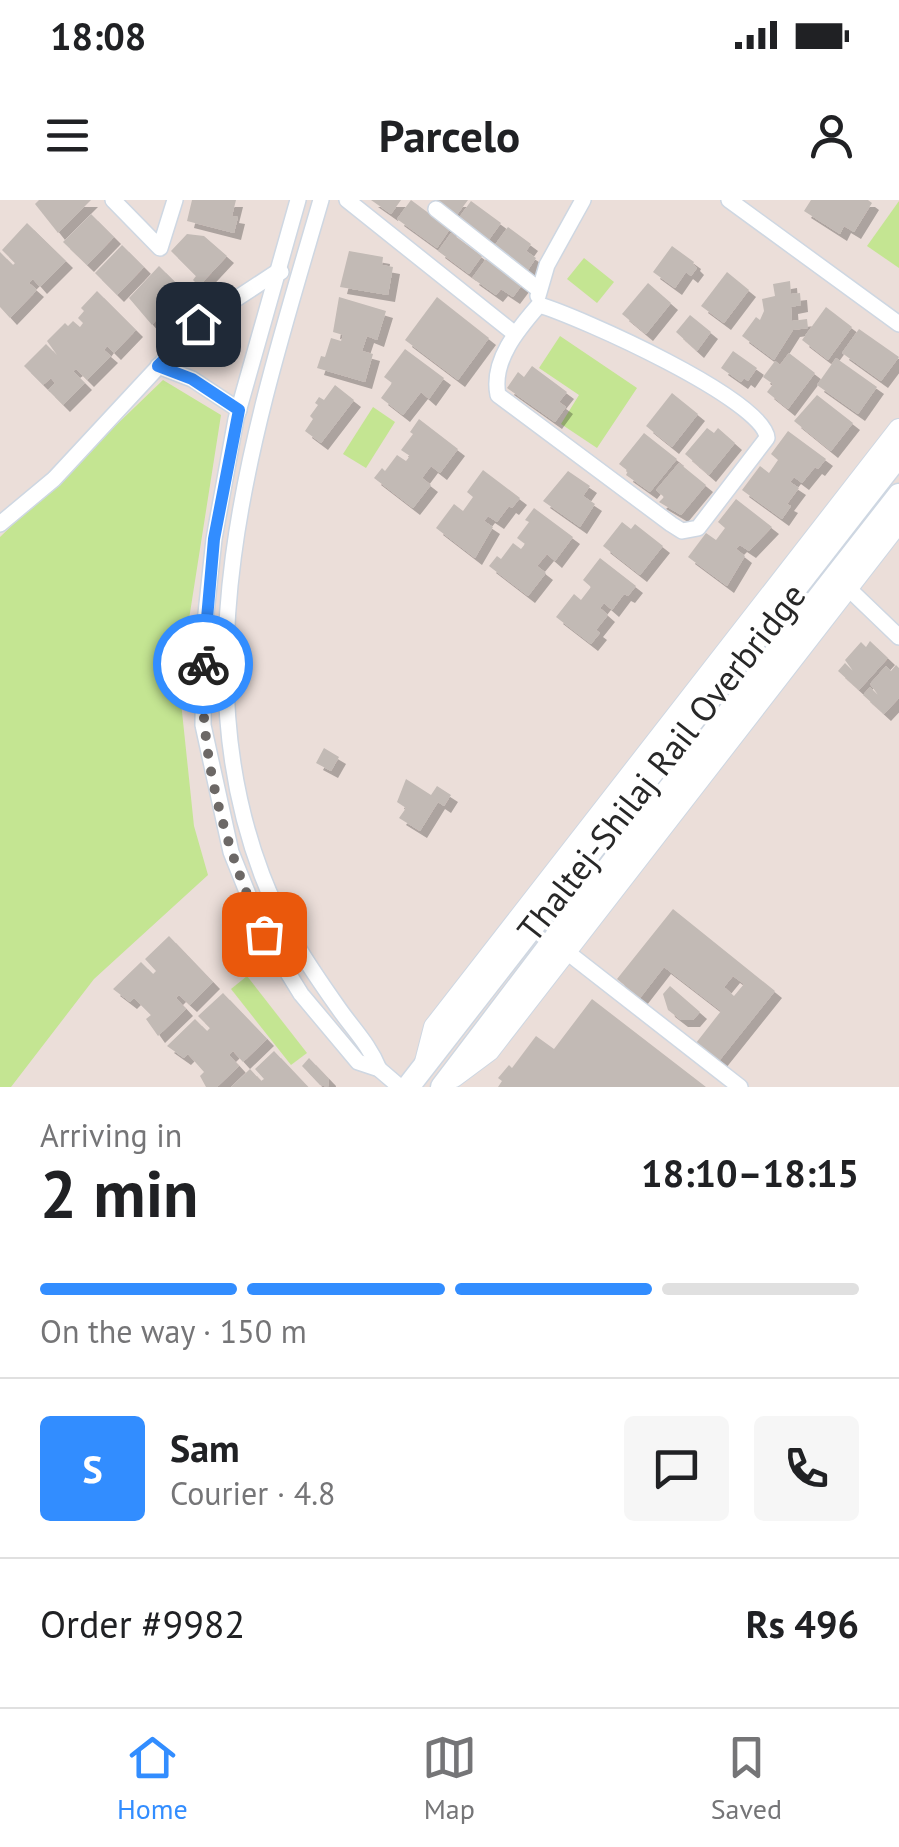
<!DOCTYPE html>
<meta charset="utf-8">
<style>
body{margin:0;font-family:"PT Sans",sans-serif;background:#f6f6f6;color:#202124;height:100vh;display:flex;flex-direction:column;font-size:38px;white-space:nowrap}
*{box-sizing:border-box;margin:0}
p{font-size:32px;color:#757577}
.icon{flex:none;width:55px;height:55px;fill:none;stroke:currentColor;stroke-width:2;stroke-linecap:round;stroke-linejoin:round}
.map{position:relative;height:887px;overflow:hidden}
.side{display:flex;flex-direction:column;background:#fff;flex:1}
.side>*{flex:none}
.pin{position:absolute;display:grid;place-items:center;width:85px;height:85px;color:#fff;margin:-42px;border-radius:20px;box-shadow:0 5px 15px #0006}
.courier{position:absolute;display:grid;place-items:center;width:100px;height:100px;margin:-50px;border:8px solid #328dff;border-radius:50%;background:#fff;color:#222;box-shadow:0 2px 12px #0007}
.head em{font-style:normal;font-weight:700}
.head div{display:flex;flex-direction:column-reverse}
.head{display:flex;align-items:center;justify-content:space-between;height:170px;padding:0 40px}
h1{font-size:65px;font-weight:700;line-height:75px}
.bar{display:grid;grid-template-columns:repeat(4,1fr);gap:15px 10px;align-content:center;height:120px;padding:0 40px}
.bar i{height:12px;border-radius:8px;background:#e0e0e0}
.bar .current{background:#328dff}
.bar p{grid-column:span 4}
.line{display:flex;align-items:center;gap:25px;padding:0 40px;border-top:2px solid #e0e0e0}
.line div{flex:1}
.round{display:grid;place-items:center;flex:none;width:105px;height:105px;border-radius:10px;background:#f6f6f6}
.status{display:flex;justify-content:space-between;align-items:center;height:70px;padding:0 50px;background:#fff;direction:ltr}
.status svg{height:28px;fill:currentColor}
header{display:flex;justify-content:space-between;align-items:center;height:130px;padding:0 40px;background:#fff;font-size:45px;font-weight:700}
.dock{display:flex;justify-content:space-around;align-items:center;height:140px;border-top:2px solid #e0e0e0;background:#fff;font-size:28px;color:#757577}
.dock a{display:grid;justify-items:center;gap:5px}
.dock .current{color:#328dff}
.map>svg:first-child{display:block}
.green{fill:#c4e592}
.building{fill:#c2bab5;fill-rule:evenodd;filter:url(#shadow)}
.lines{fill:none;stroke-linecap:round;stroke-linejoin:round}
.minor-casing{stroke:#ced7e2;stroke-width:18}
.tertiary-casing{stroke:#ced7e2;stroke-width:22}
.secondary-casing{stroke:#ced7e2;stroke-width:25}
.minor{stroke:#fff;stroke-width:15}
.tertiary{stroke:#fff;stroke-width:20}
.secondary{stroke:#fff;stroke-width:22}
.done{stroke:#6c6866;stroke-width:10;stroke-dasharray:0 18}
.route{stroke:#328dff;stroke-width:12}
.labels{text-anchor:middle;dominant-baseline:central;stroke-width:8;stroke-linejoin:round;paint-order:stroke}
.street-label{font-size:35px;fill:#282828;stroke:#fff}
</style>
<div class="status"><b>18:08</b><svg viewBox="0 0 49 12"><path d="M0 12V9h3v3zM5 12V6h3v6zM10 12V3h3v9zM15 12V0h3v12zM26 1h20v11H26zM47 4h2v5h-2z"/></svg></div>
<header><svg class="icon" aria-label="menu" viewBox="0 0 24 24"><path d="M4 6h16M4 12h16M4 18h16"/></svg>Parcelo<svg class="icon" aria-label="person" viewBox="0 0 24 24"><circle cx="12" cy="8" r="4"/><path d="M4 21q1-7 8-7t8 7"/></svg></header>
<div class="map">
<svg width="899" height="887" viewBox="0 0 899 887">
<defs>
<filter id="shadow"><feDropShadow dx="7" dy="7" stdDeviation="0" flood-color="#0004"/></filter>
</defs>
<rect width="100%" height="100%" fill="#ebded9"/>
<g class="green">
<path d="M899 1V68L867 46Z"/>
<path d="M584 58 614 82 597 103 567 79Z"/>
<path d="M560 136 637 188 597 248 561 224 579 195 539 168Z"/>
<path d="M163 180 221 215 179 483 194 626 208 675 94 779 11 887H0V337Z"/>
<path d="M373 207 395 222 366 268 343 254Z"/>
<path d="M247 776 307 853 291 865 231 789Z"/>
</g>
<g class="building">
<path d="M39 0H91L58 33 35 4Z"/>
<path d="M192 0H236L232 16 238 17 234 33 187 21Z"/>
<path d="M371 0H401L391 14Z"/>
<path d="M411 0 450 29 437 48 397 19Z"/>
<path d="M434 0H468L456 16Z"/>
<path d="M811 0H868L872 3 854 32 844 26 840 34 804 11Z"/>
<path d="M471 1 501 23 488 41 458 19Z"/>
<path d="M91 14 114 37 87 65 63 42Z"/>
<path d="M27 23 66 61 40 87 33 79 29 83 37 90 10 118 0 107V52L13 65 15 63 2 50Z"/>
<path d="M508 27 531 44 526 51 536 58 528 70 494 46Z"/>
<path d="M451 33 482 56 469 74 438 51Z"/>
<path d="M187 34 204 36 227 56 199 86 193 80 196 76 171 51Z"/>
<path d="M122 45 144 67 117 95 95 73Z"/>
<path d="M672 46 694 62 693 64 697 68 691 76 686 72 675 88 653 72Z"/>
<path d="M349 51 383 57 382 65 393 67 388 95 340 87Z"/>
<path d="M486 59 522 85 513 97 501 89 496 95 472 78Z"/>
<path d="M159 66 184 91 170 111 173 114 162 124 157 119 152 125 129 98Z"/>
<path d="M727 72 749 90 724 123 701 106Z"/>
<path d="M790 81 791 94 800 93 801 105 791 107 792 121 807 119 808 128 793 130 774 160 742 136 756 117 760 120 764 111 762 99 775 96 773 84Z"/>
<path d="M648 83 671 103 646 134 622 114Z"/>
<path d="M97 91 136 130 114 153 107 146 104 150 111 156 87 180 76 169 73 171 85 183 63 205 48 190 55 183 51 178 43 185 24 166 46 144 57 155 47 141 65 123 68 126 73 121 80 127 83 123 78 118 84 111 81 108Z"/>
<path d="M339 97 386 111 377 140 367 136 362 151 373 154 365 182 317 168 321 156 325 157 331 138 341 141 343 135 333 132Z"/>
<path d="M437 97 489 138 458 180 405 140Z"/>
<path d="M826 107 852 127 828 160 802 140Z"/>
<path d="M690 115 711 132 697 151 676 132Z"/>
<path d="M859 129 899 157 881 181 842 153Z"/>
<path d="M405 149 444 178 429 199 421 192 403 215 381 198 392 183 384 177Z"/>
<path d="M733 151 757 168 748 181 744 178 741 182 721 168Z"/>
<path d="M789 153 815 173 788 209 767 192 773 184 763 177 775 161 780 165Z"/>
<path d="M836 158 877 187 858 214 817 185Z"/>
<path d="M532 166 567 192 559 202 566 207 555 222 507 188 518 172 524 177Z"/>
<path d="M335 185 354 200 321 243 305 231 313 219 310 216 318 205 315 203 319 197 324 200Z"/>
<path d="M672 193 698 214 672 247 646 226Z"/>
<path d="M817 195 853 223 831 251 794 221Z"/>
<path d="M419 219 458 249 440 273 431 266 422 278 431 285 413 308 374 278 382 268 385 271 397 255 406 261 410 256 401 250 413 234 410 232Z"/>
<path d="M707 228 714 233 718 228 735 243 709 275 685 254Z"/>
<path d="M788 231 826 259 818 269 815 267 802 283 794 277 790 282 799 288 787 304 791 306 782 319 742 290 760 266 769 273 778 260 771 254Z"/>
<path d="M644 233 677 259 650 292 626 275 628 271 619 264Z"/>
<path d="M679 263 706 285 681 315 659 302 664 297 656 290Z"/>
<path d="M483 270 520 298 512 308 509 306 497 322 488 316 484 321 493 327 475 358 436 328 454 304 463 311 473 297 467 292Z"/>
<path d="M568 271 590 286 583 296 595 304 580 327 543 301Z"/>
<path d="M736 299 772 327 749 351 740 345 736 349 745 356 727 386 688 357 706 333 716 340 725 328 718 322Z"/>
<path d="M534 308 573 337 555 361 547 354 537 366 546 373 528 396 489 366 497 356 501 359 513 343 521 349 525 344 517 338 529 322 525 320Z"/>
<path d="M622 322 631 329 635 324 663 346 640 375 603 346Z"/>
<path d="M600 358 636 386 628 396 624 394 612 410 604 403 600 408 608 415 596 430 600 433 591 444 556 417 574 394 581 400 591 387 583 380Z"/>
<path d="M870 441 888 458 859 490 838 471 845 463 853 471 845 460 861 442 866 447Z"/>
<path d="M896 465 899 468V498L884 514 863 495 870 487 878 495 870 484 886 466 891 471Z"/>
<path d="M324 548 339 557 331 571 316 563Z"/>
<path d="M406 579 431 595 437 586 451 595 444 606 438 602 420 631 399 618 406 608 397 602Z"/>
<path d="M673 709 775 791 719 861 696 843 721 811 664 767 640 798 617 779ZM733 776 744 784 734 796 724 787Z"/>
<path d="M169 736 213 782 190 805 179 795 176 798 186 809 158 836 146 819 151 815 134 798 130 802 113 789 141 762 153 774 156 771 145 759Z"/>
<path d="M670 786 700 812 693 820H681L668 810 663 794Z"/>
<path d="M223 793 267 839 243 862 233 851 229 855 239 866 217 887H206L200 876 204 872 188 854 184 858 167 846 195 819 207 831 210 828 198 816Z"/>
<path d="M592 799 706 887H498L502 881 498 878 509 865 512 868 536 836 554 849Z"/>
<path d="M274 851 308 887H231L250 869 261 881 264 879 255 869Z"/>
<path d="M309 858 329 879 328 887 320 885 302 866Z"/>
</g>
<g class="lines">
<defs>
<g id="minor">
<path d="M113 0 160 48 175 0"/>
<path d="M298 0 236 219 214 339 204 432 203 525 231 652 264 734 301 794 358 862 379 869 400 887"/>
<path d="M321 0C258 216 178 453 262 675 280 723 308 765 337 806 352 828 369 844 379 869"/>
<path d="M347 0 515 134"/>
<path d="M729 0 899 124"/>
<path d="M436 9 538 89"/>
<path d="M538 96 547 65 583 0"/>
<path d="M539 105C578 116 765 200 767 238L698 328 682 331 671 324 498 195C491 161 518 129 539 105Z"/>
<path d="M158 166 192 179 239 210"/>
<path d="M0 324 54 279 198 124 277 72H281"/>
<path d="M849 389 899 437"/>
<path d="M567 752 740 887"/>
</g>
<g id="tertiary">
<path d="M425 862 434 827 899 229"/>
<path d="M454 877 489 851 899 322"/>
</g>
<g id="secondary">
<path d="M408 887 899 255"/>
<path d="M442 887 648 616 899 295"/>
</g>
</defs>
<use href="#minor" class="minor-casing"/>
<use href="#tertiary" class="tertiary-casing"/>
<use href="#secondary" class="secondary-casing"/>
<use href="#minor" class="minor"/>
<use href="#tertiary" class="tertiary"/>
<use href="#secondary" class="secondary"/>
</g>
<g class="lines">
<path class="done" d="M203 464C199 557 226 651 264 734"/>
<path class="route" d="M198 124 158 166 192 179 239 210 214 339 203 464"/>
</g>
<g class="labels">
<g class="street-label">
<text transform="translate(661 562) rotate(-52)">Thaltej-Shilaj Rail Overbridge</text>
</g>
</g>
</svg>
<div class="pin" style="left:264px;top:734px;background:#ea580c"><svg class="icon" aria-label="bag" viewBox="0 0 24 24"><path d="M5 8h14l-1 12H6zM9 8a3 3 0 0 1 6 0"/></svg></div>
<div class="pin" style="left:198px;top:124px;background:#1f2937"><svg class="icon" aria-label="home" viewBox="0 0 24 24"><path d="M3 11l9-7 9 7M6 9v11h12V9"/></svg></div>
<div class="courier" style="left:203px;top:464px"><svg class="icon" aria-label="bike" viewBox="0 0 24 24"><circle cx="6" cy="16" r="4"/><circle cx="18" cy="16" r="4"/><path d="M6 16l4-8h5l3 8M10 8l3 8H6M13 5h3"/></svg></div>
</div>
<section class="side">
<div class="head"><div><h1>2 min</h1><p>Arriving in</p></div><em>18:10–18:15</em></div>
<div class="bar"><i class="current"></i><i class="current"></i><i class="current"></i><i></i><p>On the way · 150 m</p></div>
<div class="line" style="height:180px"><b class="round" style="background:#328dff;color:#fff">S</b><div><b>Sam</b><p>Courier · 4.8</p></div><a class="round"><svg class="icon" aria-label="chat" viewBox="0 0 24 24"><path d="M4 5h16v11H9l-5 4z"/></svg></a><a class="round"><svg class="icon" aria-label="phone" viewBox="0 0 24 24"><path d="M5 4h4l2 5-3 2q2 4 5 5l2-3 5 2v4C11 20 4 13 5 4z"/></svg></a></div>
<div class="line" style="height:130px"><div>Order #9982</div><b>Rs 496</b></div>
</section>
<nav class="dock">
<a class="current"><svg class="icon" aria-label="home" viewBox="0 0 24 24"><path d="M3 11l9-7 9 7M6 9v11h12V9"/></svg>Home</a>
<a><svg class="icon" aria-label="map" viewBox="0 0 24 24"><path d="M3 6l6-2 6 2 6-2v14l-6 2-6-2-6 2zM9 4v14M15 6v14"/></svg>Map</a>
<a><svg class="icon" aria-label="saved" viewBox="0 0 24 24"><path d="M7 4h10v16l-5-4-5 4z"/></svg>Saved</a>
</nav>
